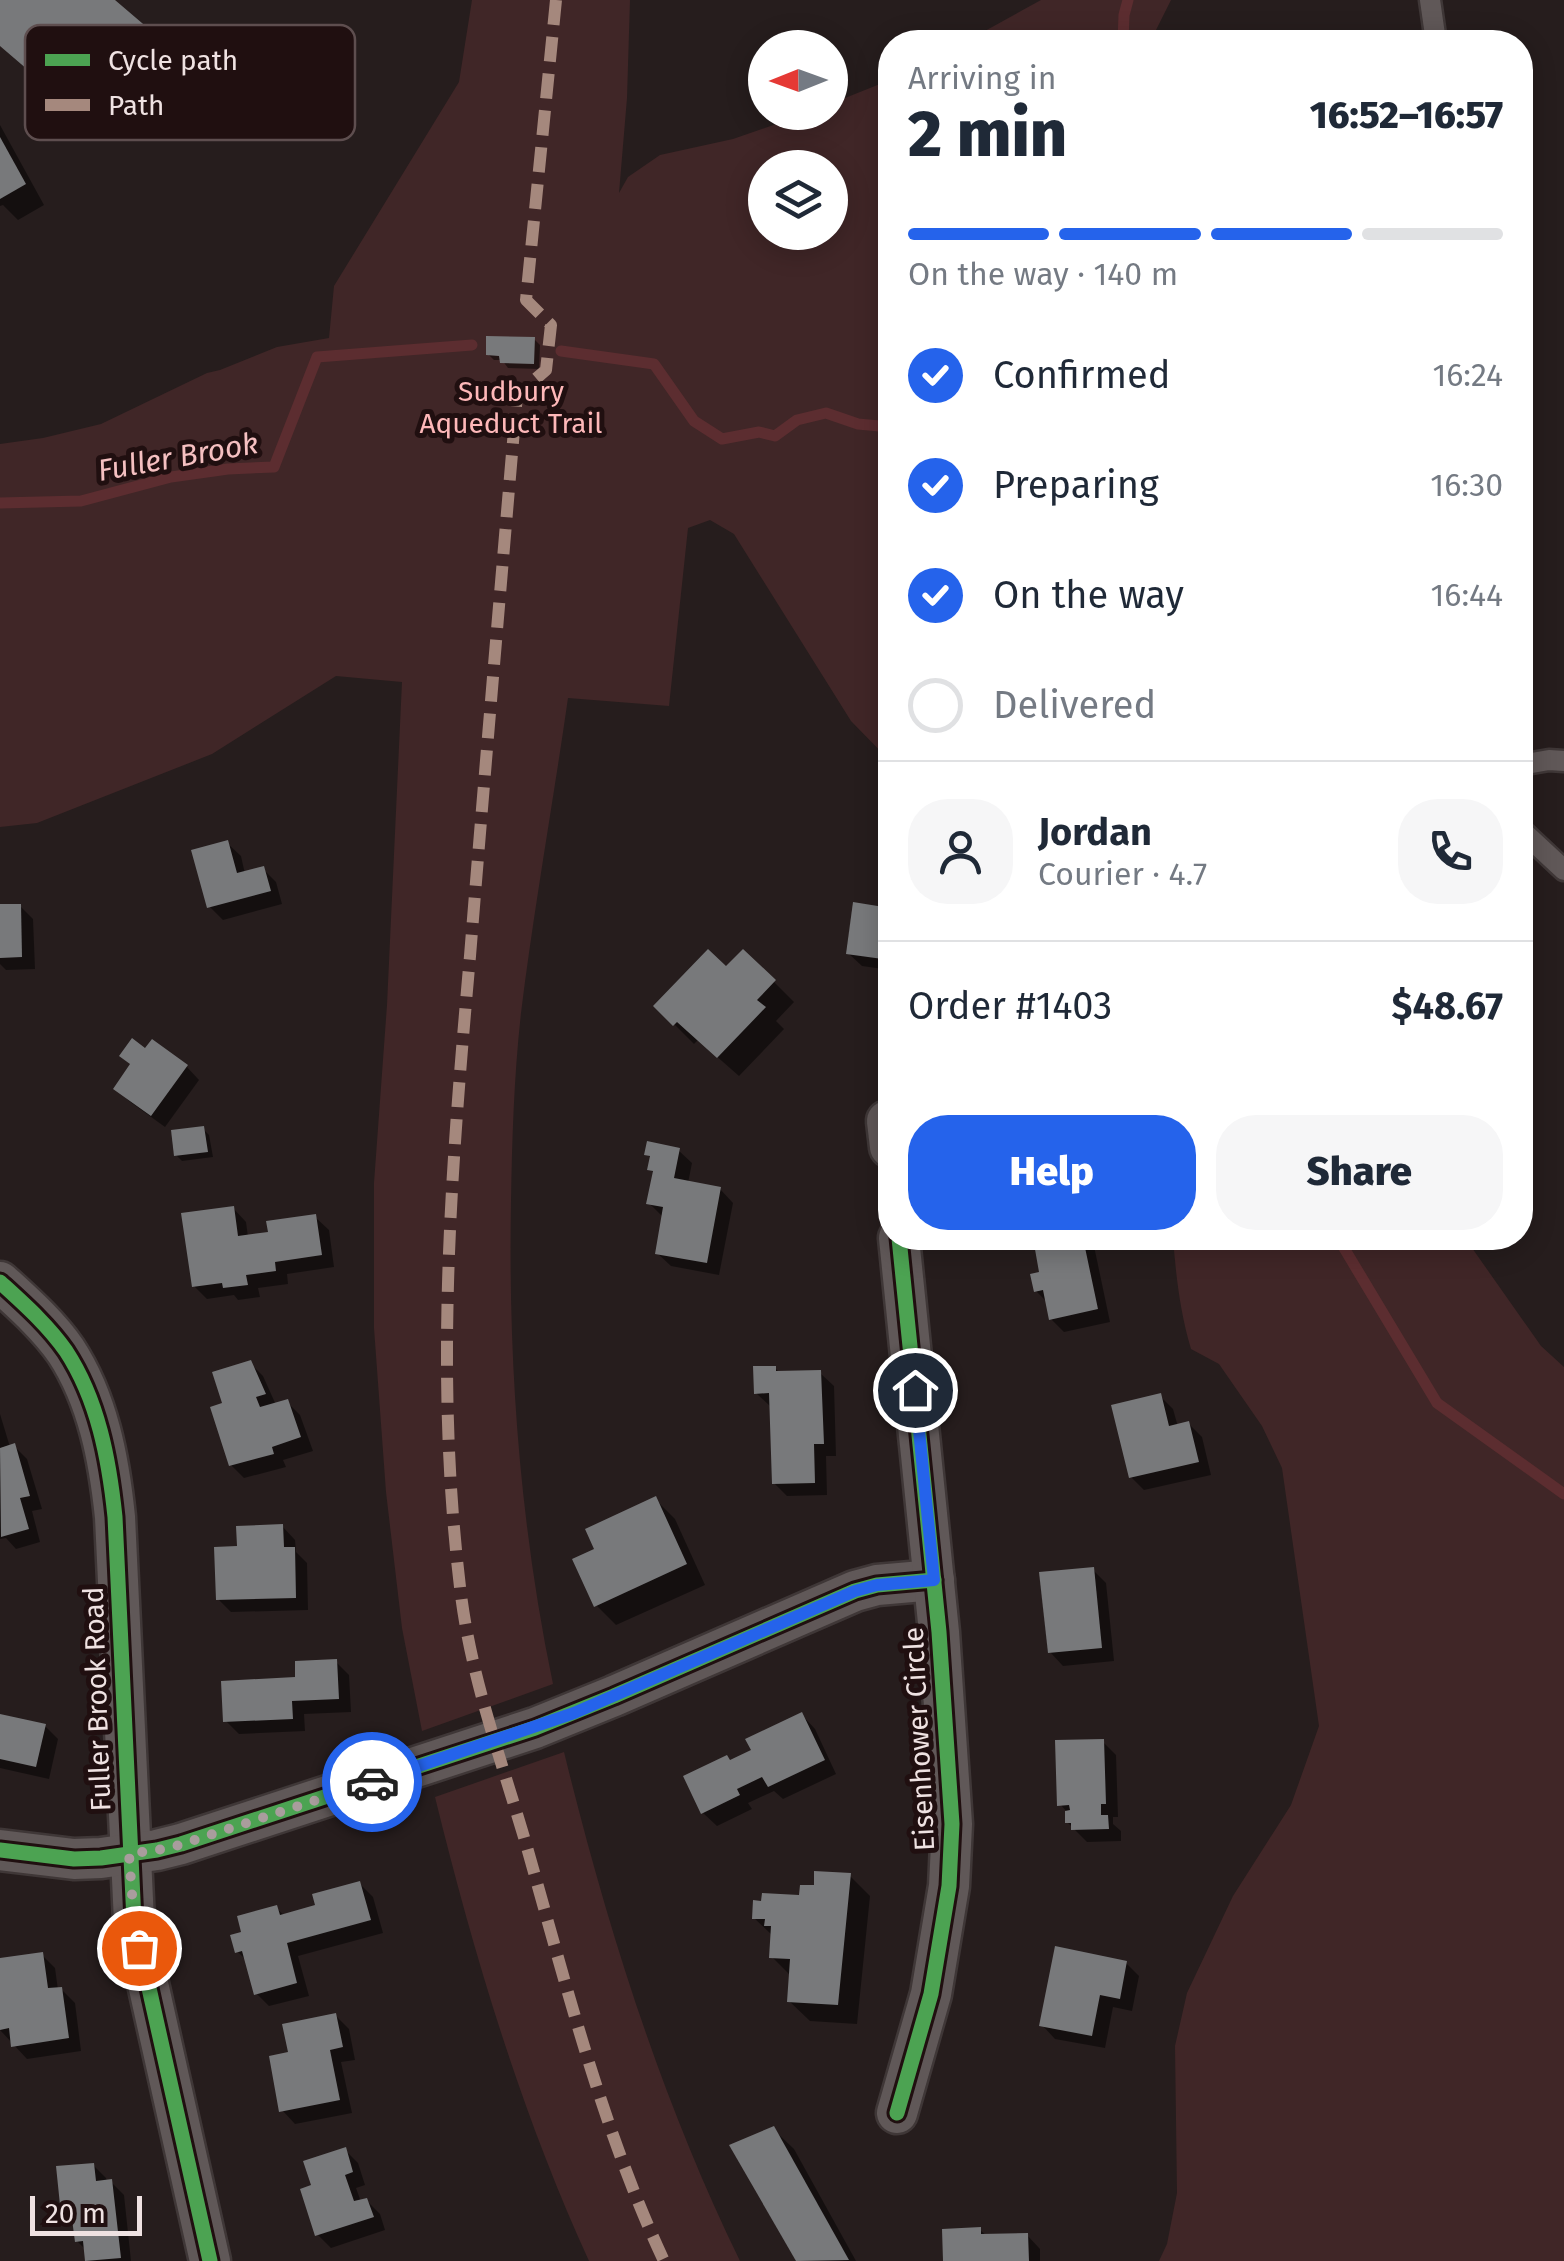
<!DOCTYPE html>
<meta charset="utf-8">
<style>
body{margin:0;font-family:"Fira Sans",sans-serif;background:#f6f6f7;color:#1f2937;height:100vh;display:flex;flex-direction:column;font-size:38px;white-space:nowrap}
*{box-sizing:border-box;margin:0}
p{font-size:32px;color:#747a83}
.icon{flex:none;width:55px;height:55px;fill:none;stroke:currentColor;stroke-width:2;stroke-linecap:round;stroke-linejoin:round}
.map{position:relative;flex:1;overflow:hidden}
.details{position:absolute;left:878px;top:30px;width:655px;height:1220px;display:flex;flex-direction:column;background:#fff;border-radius:40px;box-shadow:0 5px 25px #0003}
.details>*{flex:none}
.needle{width:65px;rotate:269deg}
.buttons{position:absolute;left:748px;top:30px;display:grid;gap:20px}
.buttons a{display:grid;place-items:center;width:100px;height:100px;border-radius:50%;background:#fff;box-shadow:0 5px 25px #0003;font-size:50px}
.scale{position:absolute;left:30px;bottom:25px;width:112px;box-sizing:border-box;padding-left:10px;border:5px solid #efe2e2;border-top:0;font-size:28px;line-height:35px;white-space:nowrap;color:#efe2e2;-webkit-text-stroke:8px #200f10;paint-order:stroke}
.pin{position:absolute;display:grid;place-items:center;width:85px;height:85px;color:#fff;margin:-42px;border:5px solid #fff;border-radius:50%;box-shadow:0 2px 10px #0007}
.courier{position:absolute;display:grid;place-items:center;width:100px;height:100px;margin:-50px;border:8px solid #2563eb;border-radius:50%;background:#fff;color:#222;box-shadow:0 2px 12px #0007}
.headline em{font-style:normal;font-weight:800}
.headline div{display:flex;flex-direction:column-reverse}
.headline{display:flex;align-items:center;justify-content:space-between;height:170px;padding:0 30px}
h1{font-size:65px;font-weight:800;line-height:75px}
.bar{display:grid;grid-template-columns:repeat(4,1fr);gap:15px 10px;align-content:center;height:120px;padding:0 30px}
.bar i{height:12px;border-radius:8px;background:#e0e1e3}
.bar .current{background:#2563eb}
.bar p{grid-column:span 4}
.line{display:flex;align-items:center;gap:25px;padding:0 30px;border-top:2px solid #e0e1e3}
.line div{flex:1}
.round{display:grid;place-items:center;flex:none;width:105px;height:105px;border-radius:40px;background:#f6f6f7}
ol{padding:0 30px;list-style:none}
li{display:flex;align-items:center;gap:30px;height:110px}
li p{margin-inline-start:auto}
li .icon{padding:10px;border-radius:50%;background:#2563eb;color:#fff;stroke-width:4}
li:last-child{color:#747a83}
li i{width:55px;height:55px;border:5px solid #e0e1e3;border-radius:50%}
.action{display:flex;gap:20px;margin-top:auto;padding:20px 30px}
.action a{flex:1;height:115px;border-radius:40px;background:#2563eb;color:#fff;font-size:40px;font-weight:800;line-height:115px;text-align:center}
.action a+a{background:#f6f6f7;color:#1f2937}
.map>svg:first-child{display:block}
.green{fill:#402627;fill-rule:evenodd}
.shadow{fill:#0007}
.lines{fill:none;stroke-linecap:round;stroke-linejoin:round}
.stream{stroke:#5c2d30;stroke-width:11}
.building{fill:#78797b}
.service-casing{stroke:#3f3737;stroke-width:25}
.minor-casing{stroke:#3f3737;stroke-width:45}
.service{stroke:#605858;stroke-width:20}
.minor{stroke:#605858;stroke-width:40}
.quiet{stroke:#a5887d;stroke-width:12;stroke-dasharray:25 12;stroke-linecap:butt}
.cycleway-casing{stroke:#200f10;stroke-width:21}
.cycleway{stroke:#4ca352;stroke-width:15}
.done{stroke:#a99d9d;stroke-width:10;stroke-dasharray:0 18}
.route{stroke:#2563eb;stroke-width:12}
.labels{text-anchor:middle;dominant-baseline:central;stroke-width:10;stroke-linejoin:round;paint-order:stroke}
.park-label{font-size:28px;fill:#feb8b9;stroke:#200f10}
.street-label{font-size:28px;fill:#efe2e2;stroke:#200f10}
.water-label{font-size:30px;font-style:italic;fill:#f5c0c1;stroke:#200f10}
.key{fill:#200f10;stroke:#5e4e4f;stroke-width:2.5}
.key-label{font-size:28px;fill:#efe2e2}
</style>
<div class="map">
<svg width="1564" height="2261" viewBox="0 0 1564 2261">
<rect width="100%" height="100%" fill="#261d1d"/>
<g class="green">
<path d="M472 0H630L627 98 619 193 628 177 660 155 733 139 808 113 830 112V104L890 80V761L851 721 734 534 710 520 688 528 669 706 568 698C553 803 534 908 521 1013 514 1076 512 1139 511 1202 508 1363 520 1526 553 1684L422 1731 402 1628 386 1492 374 1328V1183L387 1005 402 682 336 676 212 754 37 823 0 827V444L43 438 101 424 207 373 220 370 277 347 329 338 334 286 459 82ZM765 168H830V232H765Z"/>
<path d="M1041 0H1171L1150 42H965Z"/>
<path d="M1173 1238H1465L1541 1346 1564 1367V2261H1159L1167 2244 1177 2193 1175 2046 1187 1993 1233 1896 1291 1805 1319 1726 1282 1468 1262 1426 1219 1364 1191 1349C1180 1312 1176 1276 1173 1238Z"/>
<path d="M564 1752C607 1927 661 2099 740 2261H589C521 2112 474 1956 435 1797Z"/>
</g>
<g class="shadow">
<path d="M0 0H111L174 57 155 79 140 67 111 101 124 115 106 136 0 45Z"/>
<path d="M0 125 44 205 18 220 3 205 0 206Z"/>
<path d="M534 339 540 345 539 369 508 368 502 360H494L488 354Z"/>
<path d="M227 843 241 856 245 874 263 869 276 882 282 904 223 920 210 907Z"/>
<path d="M0 906H20L33 919 35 969 6 970 0 964Z"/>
<path d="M890 910V970L862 966 848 953Z"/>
<path d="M726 970 774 982 794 1002 776 1021 784 1029 739 1076 698 1040 694 1044 656 1006Z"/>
<path d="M146 1051 186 1066 199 1080 165 1127 129 1101 116 1088Z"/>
<path d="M203 1129 209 1135 213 1157 182 1161 176 1155Z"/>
<path d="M678 1150 692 1163 688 1183 720 1189 733 1203 719 1275 671 1266 657 1253 662 1216 649 1203 655 1174 650 1169 652 1159 647 1154Z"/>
<path d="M233 1208 246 1222 248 1237 271 1234 315 1217 329 1230 334 1267 287 1274 288 1284 258 1288 260 1297 238 1300 234 1295 207 1299 194 1286Z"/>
<path d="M1036 1238H1086L1094 1246 1110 1322 1064 1332 1051 1319 1048 1303 1036 1291 1042 1274Z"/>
<path d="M250 1363 263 1376 276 1405 287 1402 300 1415 313 1451 283 1460 286 1467 244 1478 231 1465Z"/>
<path d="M775 1368 780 1373H820L834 1386 836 1456H826L827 1495 787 1496 774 1483 770 1406 756 1393Z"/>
<path d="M1160 1396 1173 1409 1178 1427 1189 1424 1202 1437 1211 1475 1144 1490 1131 1477Z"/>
<path d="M0 1414 10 1447 14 1446 27 1459 42 1509 32 1511 40 1542 16 1549 6 1538 0 1539Z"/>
<path d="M655 1499 675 1519 705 1585 616 1625 596 1605 597 1550Z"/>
<path d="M282 1526 295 1540 296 1552 307 1563 308 1610 231 1612 218 1599 239 1548Z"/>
<path d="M1093 1570 1106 1583 1114 1661 1063 1666 1050 1652Z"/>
<path d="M336 1662 349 1675 351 1712 304 1714 305 1731 239 1734 226 1721 298 1680Z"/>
<path d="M802 1715 815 1729 836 1774 783 1799 774 1791 748 1803 752 1809 717 1826 703 1813 731 1762 754 1751Z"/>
<path d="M0 1716 45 1726 58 1739 49 1779 0 1768Z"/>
<path d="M1103 1742 1116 1755 1118 1817H1113V1824L1121 1831V1841L1087 1842 1067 1822V1812L1060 1804Z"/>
<path d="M850 1876 870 1896 857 2024 810 2021 789 2001 791 1976 772 1957 773 1936 754 1918 817 1888Z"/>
<path d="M360 1884 373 1897 383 1933 298 1956 309 1996 269 2006 256 1993 247 1961 237 1951 244 1934 276 1908 285 1916 318 1907Z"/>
<path d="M42 1955 55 1968 58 1990 61 1989 75 2003 81 2051 27 2059 0 2030V1961Z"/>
<path d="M1126 1963 1139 1976 1132 2011 1113 2007 1105 2048 1055 2039 1042 2025Z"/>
<path d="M336 2016 349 2029 355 2060 341 2062 352 2113 295 2124 282 2110 291 2054Z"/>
<path d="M773 2129 794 2149 856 2261H799L732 2146Z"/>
<path d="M345 2150 358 2163 365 2185 356 2188 361 2202 366 2200 380 2214 385 2230 331 2248 318 2235 314 2187Z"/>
<path d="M93 2165 106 2178 107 2182H111L124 2195 131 2261H88L86 2250 77 2241 74 2216 63 2204Z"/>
<path d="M980 2230 987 2236 1027 2235 1040 2249V2261H946Z"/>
</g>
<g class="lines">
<g class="stream">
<path d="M1123 42 1124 15 1128 0"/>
<path d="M561 351 654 364 694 421 722 439 759 432 775 436 797 420 826 413 858 424 890 427"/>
<path d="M0 503 81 501 171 477 228 469 274 467 317 357 472 345"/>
<path d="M1338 1238 1437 1403 1564 1494"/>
</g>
</g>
<g class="building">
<path d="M0 0H115L156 35 134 61 119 48 91 80 106 93 84 118 0 46Z"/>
<path d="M0 137 26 184 0 199Z"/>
<path d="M486 336 535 337 534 364 500 363 499 356 486 355Z"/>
<path d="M228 840 237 873 264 866 271 891 207 908 191 850Z"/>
<path d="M853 902 890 908V960L846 954Z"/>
<path d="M0 904H21L22 957 0 958Z"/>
<path d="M708 949 726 966 743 949 776 980 757 1000 766 1007 717 1058 677 1022 673 1026 653 1006Z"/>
<path d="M132 1038 145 1048 152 1039 188 1065 151 1116 113 1089 130 1064 119 1056Z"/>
<path d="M204 1126 208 1152 174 1156 171 1130Z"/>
<path d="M647 1141 680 1148 674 1178 721 1187 707 1263 655 1254 663 1207 646 1204 653 1171 647 1170 650 1156 644 1155Z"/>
<path d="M234 1206 238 1236 268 1232 266 1221 316 1214 322 1255 275 1262 276 1271 246 1275 248 1285 223 1288 222 1283 192 1287 181 1213Z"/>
<path d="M1033 1238H1083L1098 1309 1049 1320 1043 1290 1034 1292 1030 1274 1039 1272Z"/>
<path d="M251 1360 266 1394 256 1397 260 1407 288 1399 301 1437 272 1447 274 1454 229 1466 210 1407 222 1403 212 1372Z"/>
<path d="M753 1366H776V1371L821 1370 824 1444H814L815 1483 772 1484 769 1393 754 1394Z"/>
<path d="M1161 1393 1169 1426 1189 1421 1199 1462 1129 1478 1111 1405Z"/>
<path d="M15 1443 30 1496 20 1498 29 1529 1 1537 0 1448Z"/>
<path d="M656 1496 687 1564 594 1607 572 1559 594 1549 585 1529Z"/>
<path d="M283 1524 284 1547H295L296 1598 216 1600 214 1547 237 1546 236 1526Z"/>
<path d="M1094 1567 1102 1648 1048 1653 1039 1572Z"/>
<path d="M337 1659 339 1699 292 1701 293 1719 223 1722 221 1681 295 1677V1661Z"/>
<path d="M802 1712 825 1760 768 1787 762 1777 737 1789 740 1795 701 1814 683 1776 727 1755 730 1760 751 1750 745 1739Z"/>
<path d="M0 1714 46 1724 36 1767 0 1759Z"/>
<path d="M1104 1739 1106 1804H1101V1815H1108L1109 1829 1071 1830V1823H1065V1811L1070 1810 1069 1805 1057 1806 1055 1740Z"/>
<path d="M814 1871 851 1873 838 2005 787 2002 790 1959 769 1958 771 1926H764L765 1919H752L753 1900 761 1901 762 1893 799 1895 800 1885H814Z"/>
<path d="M360 1881 371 1920 287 1943 297 1983 254 1995 242 1951 235 1953 230 1935 241 1932 237 1916 277 1905 280 1915 315 1905 312 1894Z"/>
<path d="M1055 1946 1127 1961 1120 1999 1100 1995 1092 2036 1039 2026Z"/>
<path d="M43 1952 48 1988 62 1987 69 2038 11 2047 9 2028 0 2030V1958Z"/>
<path d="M336 2013 343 2047 330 2050 340 2100 279 2112 269 2056 288 2052 282 2024Z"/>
<path d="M774 2126 849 2260 796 2261 729 2145Z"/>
<path d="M346 2147 353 2172 345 2175 354 2201 367 2198 374 2217 315 2236 300 2189 311 2185 303 2161Z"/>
<path d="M94 2163 96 2181 112 2179 121 2258 85 2261 83 2241 75 2242 70 2204 60 2205 56 2166Z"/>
<path d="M981 2227V2234L1028 2233 1029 2261H943L942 2229Z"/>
</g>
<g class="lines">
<defs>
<g id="service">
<path d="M1430 0 1436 42"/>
<path d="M1520 765 1549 760 1564 761"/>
<path d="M1520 829 1564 870"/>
</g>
<g id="minor">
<path d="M887 1121 890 1147"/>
<path d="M0 1282C23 1303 48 1325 66 1351 98 1400 109 1459 115 1517L134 1921 210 2261"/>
<path d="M0 1850 74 1859 101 1858 157 1850 181 1844 535 1728 614 1696 855 1591 877 1585 934 1580"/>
<path d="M897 2113 931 1994 949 1886 952 1824 939 1632 899 1238"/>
</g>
</defs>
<use href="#service" class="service-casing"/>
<use href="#minor" class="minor-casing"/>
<use href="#service" class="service"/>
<use href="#minor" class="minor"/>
<path class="quiet" d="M556 0 526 300 551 325 546 370 517 395C501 582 485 769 470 956 451 1172 434 1378 461 1595 472 1681 502 1762 526 1844 566 1984 602 2129 664 2261"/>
<defs>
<g id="cycleway">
<path d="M0 1282C23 1303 48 1325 66 1351 98 1400 109 1459 115 1517L134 1921 210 2261"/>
<path d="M0 1850 74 1859 101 1858 157 1850 181 1844 535 1728 614 1696 855 1591 877 1585 934 1580"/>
<path d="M897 2113 931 1994 949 1886 952 1824 939 1632 899 1238"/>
</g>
</defs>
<use href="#cycleway" class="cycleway-casing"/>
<use href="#cycleway" class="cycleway"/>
</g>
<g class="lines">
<path class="done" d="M139 1948 134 1921 129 1854 170 1848 372 1782"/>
<path class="route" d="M372 1782 574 1713 855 1591 877 1585 934 1580 915 1390"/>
</g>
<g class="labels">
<g class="park-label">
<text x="511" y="391">Sudbury<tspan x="511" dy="32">Aqueduct Trail</tspan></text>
</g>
<g class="street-label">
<text transform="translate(97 1699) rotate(-92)">Fuller Brook Road</text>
<text transform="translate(919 1739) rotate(-93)">Eisenhower Circle</text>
</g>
<g class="water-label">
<text transform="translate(178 457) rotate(-10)">Fuller Brook</text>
</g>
</g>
<rect x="25" y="25" width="330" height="115" rx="15" class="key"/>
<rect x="45" y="54" width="45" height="12" fill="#4ca352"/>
<rect x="45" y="99" width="45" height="12" fill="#a5887d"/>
<g class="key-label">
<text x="108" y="70">Cycle path</text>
<text x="108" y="115">Path</text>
</g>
</svg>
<div class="buttons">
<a><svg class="needle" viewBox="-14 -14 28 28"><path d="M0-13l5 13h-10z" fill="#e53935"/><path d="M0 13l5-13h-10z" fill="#747a83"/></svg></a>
<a><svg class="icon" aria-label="layers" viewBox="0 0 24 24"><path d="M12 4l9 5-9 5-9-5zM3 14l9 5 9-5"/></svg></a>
</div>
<div class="scale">20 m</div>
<div class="pin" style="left:139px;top:1948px;background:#ea580c"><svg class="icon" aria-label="bag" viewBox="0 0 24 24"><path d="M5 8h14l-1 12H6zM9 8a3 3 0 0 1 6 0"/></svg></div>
<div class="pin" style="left:915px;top:1390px;background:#1f2937"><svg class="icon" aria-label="home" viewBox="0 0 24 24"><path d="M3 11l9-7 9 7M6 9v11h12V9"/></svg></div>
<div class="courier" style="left:372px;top:1782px"><svg class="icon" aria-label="car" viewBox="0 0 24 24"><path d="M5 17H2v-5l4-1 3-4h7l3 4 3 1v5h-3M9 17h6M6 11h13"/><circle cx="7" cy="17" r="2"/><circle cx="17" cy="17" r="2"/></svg></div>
<section class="details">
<div class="headline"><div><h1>2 min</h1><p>Arriving in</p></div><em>16:52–16:57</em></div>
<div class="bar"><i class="current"></i><i class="current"></i><i class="current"></i><i></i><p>On the way · 140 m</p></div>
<ol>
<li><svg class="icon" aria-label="check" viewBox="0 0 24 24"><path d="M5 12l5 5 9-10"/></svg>Confirmed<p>16:24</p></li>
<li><svg class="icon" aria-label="check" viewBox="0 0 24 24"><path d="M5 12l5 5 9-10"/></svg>Preparing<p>16:30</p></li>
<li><svg class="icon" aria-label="check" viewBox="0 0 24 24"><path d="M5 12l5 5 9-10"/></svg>On the way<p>16:44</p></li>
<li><i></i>Delivered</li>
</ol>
<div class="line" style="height:180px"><a class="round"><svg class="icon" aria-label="person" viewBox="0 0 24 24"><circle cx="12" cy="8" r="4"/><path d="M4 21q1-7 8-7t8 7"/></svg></a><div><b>Jordan</b><p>Courier · 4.7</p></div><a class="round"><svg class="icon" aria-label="phone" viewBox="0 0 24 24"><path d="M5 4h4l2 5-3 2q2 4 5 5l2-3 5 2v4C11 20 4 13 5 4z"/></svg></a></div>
<div class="line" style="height:130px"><div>Order #1403</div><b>$48.67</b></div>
<div class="action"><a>Help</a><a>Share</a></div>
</section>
</div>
